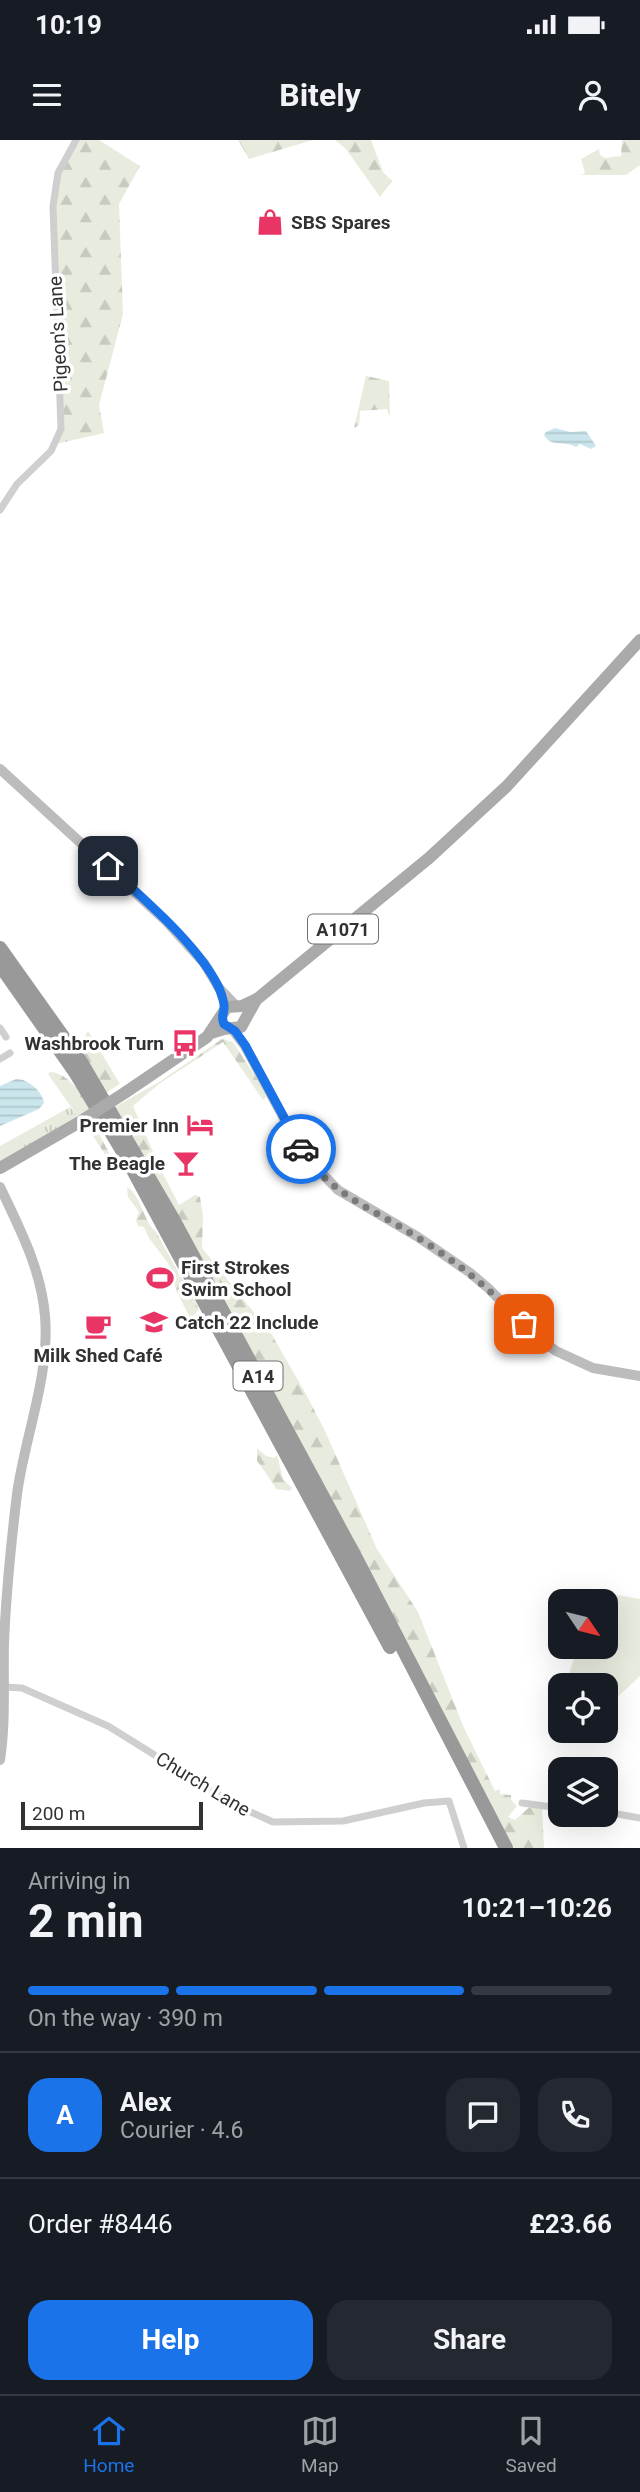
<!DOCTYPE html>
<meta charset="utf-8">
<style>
body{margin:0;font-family:Roboto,sans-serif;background:#242831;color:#f1f3f6;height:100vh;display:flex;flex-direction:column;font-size:26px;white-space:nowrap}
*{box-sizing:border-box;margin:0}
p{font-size:23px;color:#9ea1a6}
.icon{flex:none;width:38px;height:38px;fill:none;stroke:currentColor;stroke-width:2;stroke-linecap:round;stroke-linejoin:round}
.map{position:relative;height:1708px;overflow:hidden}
.details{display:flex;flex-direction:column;background:#171b24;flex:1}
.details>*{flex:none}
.needle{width:46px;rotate:125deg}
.fabs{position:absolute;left:548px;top:1449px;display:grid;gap:14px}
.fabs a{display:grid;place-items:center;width:70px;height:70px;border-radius:14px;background:#171b24;box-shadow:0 7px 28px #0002;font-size:35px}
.scale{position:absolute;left:21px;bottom:18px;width:182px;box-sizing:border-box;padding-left:7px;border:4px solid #323232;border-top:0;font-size:19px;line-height:24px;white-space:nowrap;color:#323232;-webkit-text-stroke:5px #fff;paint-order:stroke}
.pin{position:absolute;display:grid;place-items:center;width:60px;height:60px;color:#fff;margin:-30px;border-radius:14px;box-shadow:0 4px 10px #0006}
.courier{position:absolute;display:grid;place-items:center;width:70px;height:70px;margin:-35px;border:5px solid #1a73e8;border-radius:50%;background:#fff;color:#222;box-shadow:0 2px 9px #0007}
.overview em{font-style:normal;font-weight:700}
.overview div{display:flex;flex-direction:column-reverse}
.overview{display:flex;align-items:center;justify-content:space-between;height:119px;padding:0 28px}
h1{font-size:46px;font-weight:700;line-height:52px}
.bar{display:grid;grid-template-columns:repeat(4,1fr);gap:10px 7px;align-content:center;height:84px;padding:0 28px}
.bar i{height:9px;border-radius:5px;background:#363941}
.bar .active{background:#1a73e8}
.bar p{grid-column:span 4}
.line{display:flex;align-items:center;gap:18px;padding:0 28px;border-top:2px solid #363941}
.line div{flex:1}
.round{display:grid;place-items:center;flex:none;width:74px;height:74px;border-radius:21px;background:#242831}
.primary-button{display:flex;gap:14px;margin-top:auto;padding:14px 28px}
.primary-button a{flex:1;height:80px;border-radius:21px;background:#1a73e8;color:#fff;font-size:28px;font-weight:700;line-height:80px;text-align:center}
.primary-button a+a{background:#242831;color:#f1f3f6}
.status{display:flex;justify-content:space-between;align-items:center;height:49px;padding:0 35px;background:#171b24;direction:ltr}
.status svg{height:19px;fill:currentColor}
header{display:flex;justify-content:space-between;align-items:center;height:91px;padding:0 28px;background:#171b24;font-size:32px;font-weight:700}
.dock{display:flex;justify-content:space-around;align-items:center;height:98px;border-top:2px solid #363941;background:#171b24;font-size:19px;color:#9ea1a6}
.dock a{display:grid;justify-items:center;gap:4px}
.dock .active{color:#1a73e8}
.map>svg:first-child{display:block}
.grass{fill:url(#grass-tufts)}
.forest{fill:url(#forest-firs)}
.green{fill:#e8ecde}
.water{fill:url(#water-rules)}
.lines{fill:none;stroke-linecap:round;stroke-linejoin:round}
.street{stroke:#cfcfcf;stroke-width:7}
.secondary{stroke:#bcbcbc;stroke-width:10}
.primary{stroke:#aaa;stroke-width:12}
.highway{stroke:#999;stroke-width:14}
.primary-bridge{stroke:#aaa;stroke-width:12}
.done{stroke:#7a7a7a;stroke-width:7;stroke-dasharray:0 12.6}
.route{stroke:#1a73e8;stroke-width:9}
.labels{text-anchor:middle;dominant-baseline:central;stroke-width:7;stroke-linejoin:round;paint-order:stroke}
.shield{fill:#fff;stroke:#707070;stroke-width:2}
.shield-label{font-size:18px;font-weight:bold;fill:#323232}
.poi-label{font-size:19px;font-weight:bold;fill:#323232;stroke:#fff;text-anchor:start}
.street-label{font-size:19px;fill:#323232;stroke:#fff}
</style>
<div class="status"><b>10:19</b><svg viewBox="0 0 49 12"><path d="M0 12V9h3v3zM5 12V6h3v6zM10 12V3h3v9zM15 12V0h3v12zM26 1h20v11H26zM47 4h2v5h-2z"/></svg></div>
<header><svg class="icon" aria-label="menu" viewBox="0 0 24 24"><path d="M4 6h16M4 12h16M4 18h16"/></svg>Bitely<svg class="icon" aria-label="person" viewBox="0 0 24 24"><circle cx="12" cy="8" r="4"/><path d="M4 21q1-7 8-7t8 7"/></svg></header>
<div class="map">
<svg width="640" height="1708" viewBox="0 0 640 1708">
<defs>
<pattern id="grass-tufts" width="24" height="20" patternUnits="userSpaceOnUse" patternTransform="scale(1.75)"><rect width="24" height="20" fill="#e8ecde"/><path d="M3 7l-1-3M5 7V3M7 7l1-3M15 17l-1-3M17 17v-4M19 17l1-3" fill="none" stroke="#c7cbbf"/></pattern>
<pattern id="forest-firs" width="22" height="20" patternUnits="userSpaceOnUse" patternTransform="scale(1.75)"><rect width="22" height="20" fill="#e8ecde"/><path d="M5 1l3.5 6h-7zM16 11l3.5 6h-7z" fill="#c7cbbf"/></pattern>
<pattern id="water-rules" width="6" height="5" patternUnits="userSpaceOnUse" patternTransform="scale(1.75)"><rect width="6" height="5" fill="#cae6ec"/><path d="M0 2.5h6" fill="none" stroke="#aec6cb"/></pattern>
</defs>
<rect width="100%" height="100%" fill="#fff"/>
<path class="grass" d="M70 967 78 977 0 1028V1006Z"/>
<g class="forest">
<path d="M76 0H99L140 26 119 64 123 174 99 265 104 293 56 304 59 296 56 44Z"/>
<path d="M238 0H313L249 19Z"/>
<path d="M335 0H371L383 32 392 41 380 57 346 9Z"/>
<path d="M622 0H640V25L626 35H581L585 33 581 19 599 9 600 15 605 18 621 16Z"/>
<path d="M366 236 389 241 390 278 387 269 360 271 359 285 354 288Z"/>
<path d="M88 891 120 944 104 954 77 910Z"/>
<path d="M222 899 233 902 261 945 266 957 263 960 223 902 159 944 133 966 161 1030 179 1065 195 1055 200 1057 203 1076 202 1108 272 1195 306 1254 325 1291 377 1409 418 1472 464 1588 495 1651 500 1649V1654L511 1655V1660L517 1666 508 1677 515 1680 534 1663 542 1666 544 1708H510L113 968 159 942Z"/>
<path d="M50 932C70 934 80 953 90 968L78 977 48 934Z"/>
<path d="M91 987H95L98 992 115 1024 114 1028 89 990Z"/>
<path d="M127 1047C141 1055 143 1081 156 1092L199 1169 192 1178 189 1176 176 1150 170 1126 149 1098 144 1087 138 1086 136 1080 139 1072 128 1057Z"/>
<path d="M257 1308 266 1316 274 1318 277 1315 283 1339 292 1348 290 1351 276 1349C274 1345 260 1324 257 1321Z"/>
</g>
<path class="green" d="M596 1451 640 1459V1536L606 1568V1545H565L578 1507H606V1461H593Z"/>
<g class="water">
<path d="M555 288 570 292 586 291 596 306 591 309 580 304 576 307C565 300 551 308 544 295L546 292Z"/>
<path d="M16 939C27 938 43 952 44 963L39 969 0 986V946Z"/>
</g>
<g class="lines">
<g class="street">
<path d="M0 370 17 344 51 311 61 289 53 66 58 33 76 0"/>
<path d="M0 888 6 897"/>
<path d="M0 919 10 913"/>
<path d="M5 1547 22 1548 108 1586 235 1665 273 1682 343 1681 424 1663 449 1661 464 1708"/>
<path d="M522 1663 560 1668"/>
<path d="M606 1672 640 1678"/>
</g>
<g class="secondary">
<path d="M0 629 165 780 204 823 219 848 236 866"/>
<path d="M232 889 245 906 303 1014 338 1050 418 1097 469 1132 488 1148 536 1196 556 1211 593 1228 640 1236"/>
<path d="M0 1047C20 1089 41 1129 45 1176 50 1237 25 1295 17 1354 11 1404 6 1453 4 1503 3 1542 6 1581 0 1620"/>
</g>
<g class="primary">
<path d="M211 893 224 889 241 887 256 860"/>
<path d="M126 952 207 897 227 867 242 866 257 859 429 718 507 646 640 500"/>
<path d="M0 1028 78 983"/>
</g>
<g class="highway">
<path d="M0 808 81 922 173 1079 358 1422 506 1708"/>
<path d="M0 825 75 932 126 1017 390 1507"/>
</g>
<path class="primary-bridge" d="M78 983 126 952"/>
</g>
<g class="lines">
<path class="done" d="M301 1009C329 1055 378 1071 420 1099 461 1125 490 1149 524 1184"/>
<path class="route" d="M108 726C143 759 198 804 219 848 221 853 225 863 224 869 223 876 221 877 224 884L235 891 245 905 301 1009"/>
</g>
<defs>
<symbol id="shop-bare" viewBox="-9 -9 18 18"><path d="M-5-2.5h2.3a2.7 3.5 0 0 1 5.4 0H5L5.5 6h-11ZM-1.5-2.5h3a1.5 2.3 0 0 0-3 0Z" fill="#e93565" stroke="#fff" stroke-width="2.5" paint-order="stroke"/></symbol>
<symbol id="bus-bare" viewBox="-9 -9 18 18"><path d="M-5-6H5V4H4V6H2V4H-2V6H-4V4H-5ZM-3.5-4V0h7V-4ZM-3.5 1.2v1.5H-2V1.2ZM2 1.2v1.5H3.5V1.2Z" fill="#e93565" stroke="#fff" stroke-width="2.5" paint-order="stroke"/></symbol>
<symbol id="hotel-bare" viewBox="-9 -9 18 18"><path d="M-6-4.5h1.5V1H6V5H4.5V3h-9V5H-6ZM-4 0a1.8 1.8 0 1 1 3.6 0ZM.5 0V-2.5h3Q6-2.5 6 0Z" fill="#e93565" stroke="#fff" stroke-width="2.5" paint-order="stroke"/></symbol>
<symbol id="bar-bare" viewBox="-9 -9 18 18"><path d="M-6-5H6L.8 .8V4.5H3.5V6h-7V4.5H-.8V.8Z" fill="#e93565" stroke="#fff" stroke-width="2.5" paint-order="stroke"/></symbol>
<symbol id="stadium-bare" viewBox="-9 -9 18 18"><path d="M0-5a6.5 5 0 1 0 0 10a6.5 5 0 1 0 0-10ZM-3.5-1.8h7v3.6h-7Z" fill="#e93565" stroke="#fff" stroke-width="2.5" paint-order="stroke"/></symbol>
<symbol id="school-bare" viewBox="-9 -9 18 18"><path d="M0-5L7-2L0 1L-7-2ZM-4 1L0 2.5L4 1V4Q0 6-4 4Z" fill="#e93565" stroke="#fff" stroke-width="2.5" paint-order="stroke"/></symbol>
<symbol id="cafe-bare" viewBox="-9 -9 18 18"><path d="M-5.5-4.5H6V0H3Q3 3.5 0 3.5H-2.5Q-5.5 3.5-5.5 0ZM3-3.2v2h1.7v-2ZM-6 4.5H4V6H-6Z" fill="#e93565" stroke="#fff" stroke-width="2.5" paint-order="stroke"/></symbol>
</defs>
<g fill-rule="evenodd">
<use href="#shop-bare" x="251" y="63" width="38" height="38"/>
<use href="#bus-bare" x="166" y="884" width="38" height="38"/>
<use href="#hotel-bare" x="181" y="966" width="38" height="38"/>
<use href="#bar-bare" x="167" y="1004" width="38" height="38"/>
<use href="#stadium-bare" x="141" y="1119" width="38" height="38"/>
<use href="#school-bare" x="135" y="1163" width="38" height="38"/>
<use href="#cafe-bare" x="79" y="1167" width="38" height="38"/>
</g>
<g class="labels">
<g class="shield">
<rect x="308" y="774.5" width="70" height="29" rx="5"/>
<rect x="233.5" y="1221.5" width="49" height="29" rx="5"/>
</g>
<g class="shield-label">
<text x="343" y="789">A1071</text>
<text x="258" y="1236">A14</text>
</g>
<g class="poi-label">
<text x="291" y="82">SBS Spares</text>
<text x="164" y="903" text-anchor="end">Washbrook Turn</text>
<text x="179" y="985" text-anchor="end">Premier Inn</text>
<text x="165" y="1023" text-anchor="end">The Beagle</text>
<text x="181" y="1127">First Strokes<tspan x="181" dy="22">Swim School</tspan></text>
<text x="175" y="1182">Catch 22 Include</text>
<text x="98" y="1215" text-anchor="middle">Milk Shed Café</text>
</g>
<g class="street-label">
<text transform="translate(58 194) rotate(-93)">Pigeon's Lane</text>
<text transform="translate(203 1644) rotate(31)">Church Lane</text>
</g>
</g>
</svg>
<div class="fabs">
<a><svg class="needle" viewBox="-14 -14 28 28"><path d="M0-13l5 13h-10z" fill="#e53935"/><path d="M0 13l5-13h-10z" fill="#9ea1a6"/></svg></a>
<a><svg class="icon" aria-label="locate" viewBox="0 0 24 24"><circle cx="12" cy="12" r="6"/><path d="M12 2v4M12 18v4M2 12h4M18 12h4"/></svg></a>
<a><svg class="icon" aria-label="layers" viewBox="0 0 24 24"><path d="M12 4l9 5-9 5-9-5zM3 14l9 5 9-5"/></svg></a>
</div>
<div class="scale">200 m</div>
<div class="pin" style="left:524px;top:1184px;background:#ea580c"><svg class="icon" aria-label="bag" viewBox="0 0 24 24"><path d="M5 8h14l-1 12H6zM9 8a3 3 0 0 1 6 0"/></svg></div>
<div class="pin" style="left:108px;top:726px;background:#1f2937"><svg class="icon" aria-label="home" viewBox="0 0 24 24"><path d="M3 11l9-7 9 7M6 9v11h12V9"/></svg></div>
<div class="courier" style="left:301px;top:1009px"><svg class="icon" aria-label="car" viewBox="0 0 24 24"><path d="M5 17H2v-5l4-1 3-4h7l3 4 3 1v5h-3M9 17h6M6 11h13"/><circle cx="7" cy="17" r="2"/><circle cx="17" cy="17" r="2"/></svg></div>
</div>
<section class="details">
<div class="overview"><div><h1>2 min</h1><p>Arriving in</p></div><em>10:21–10:26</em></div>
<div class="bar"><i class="active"></i><i class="active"></i><i class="active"></i><i></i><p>On the way · 390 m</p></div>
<div class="line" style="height:126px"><b class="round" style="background:#1a73e8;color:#fff">A</b><div><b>Alex</b><p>Courier · 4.6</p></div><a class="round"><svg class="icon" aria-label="chat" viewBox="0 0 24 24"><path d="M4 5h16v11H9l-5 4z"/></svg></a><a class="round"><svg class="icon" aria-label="phone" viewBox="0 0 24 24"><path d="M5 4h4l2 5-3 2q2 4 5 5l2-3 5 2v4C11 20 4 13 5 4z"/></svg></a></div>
<div class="line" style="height:91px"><div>Order #8446</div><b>£23.66</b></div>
<div class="primary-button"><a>Help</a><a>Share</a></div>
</section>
<nav class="dock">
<a class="active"><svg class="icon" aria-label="home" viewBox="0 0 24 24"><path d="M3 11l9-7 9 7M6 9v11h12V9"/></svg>Home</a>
<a><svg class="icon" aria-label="map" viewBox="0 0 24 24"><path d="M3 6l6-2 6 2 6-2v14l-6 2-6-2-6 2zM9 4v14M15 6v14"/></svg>Map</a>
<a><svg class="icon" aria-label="saved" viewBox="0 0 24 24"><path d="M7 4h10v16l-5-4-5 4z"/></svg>Saved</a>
</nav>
